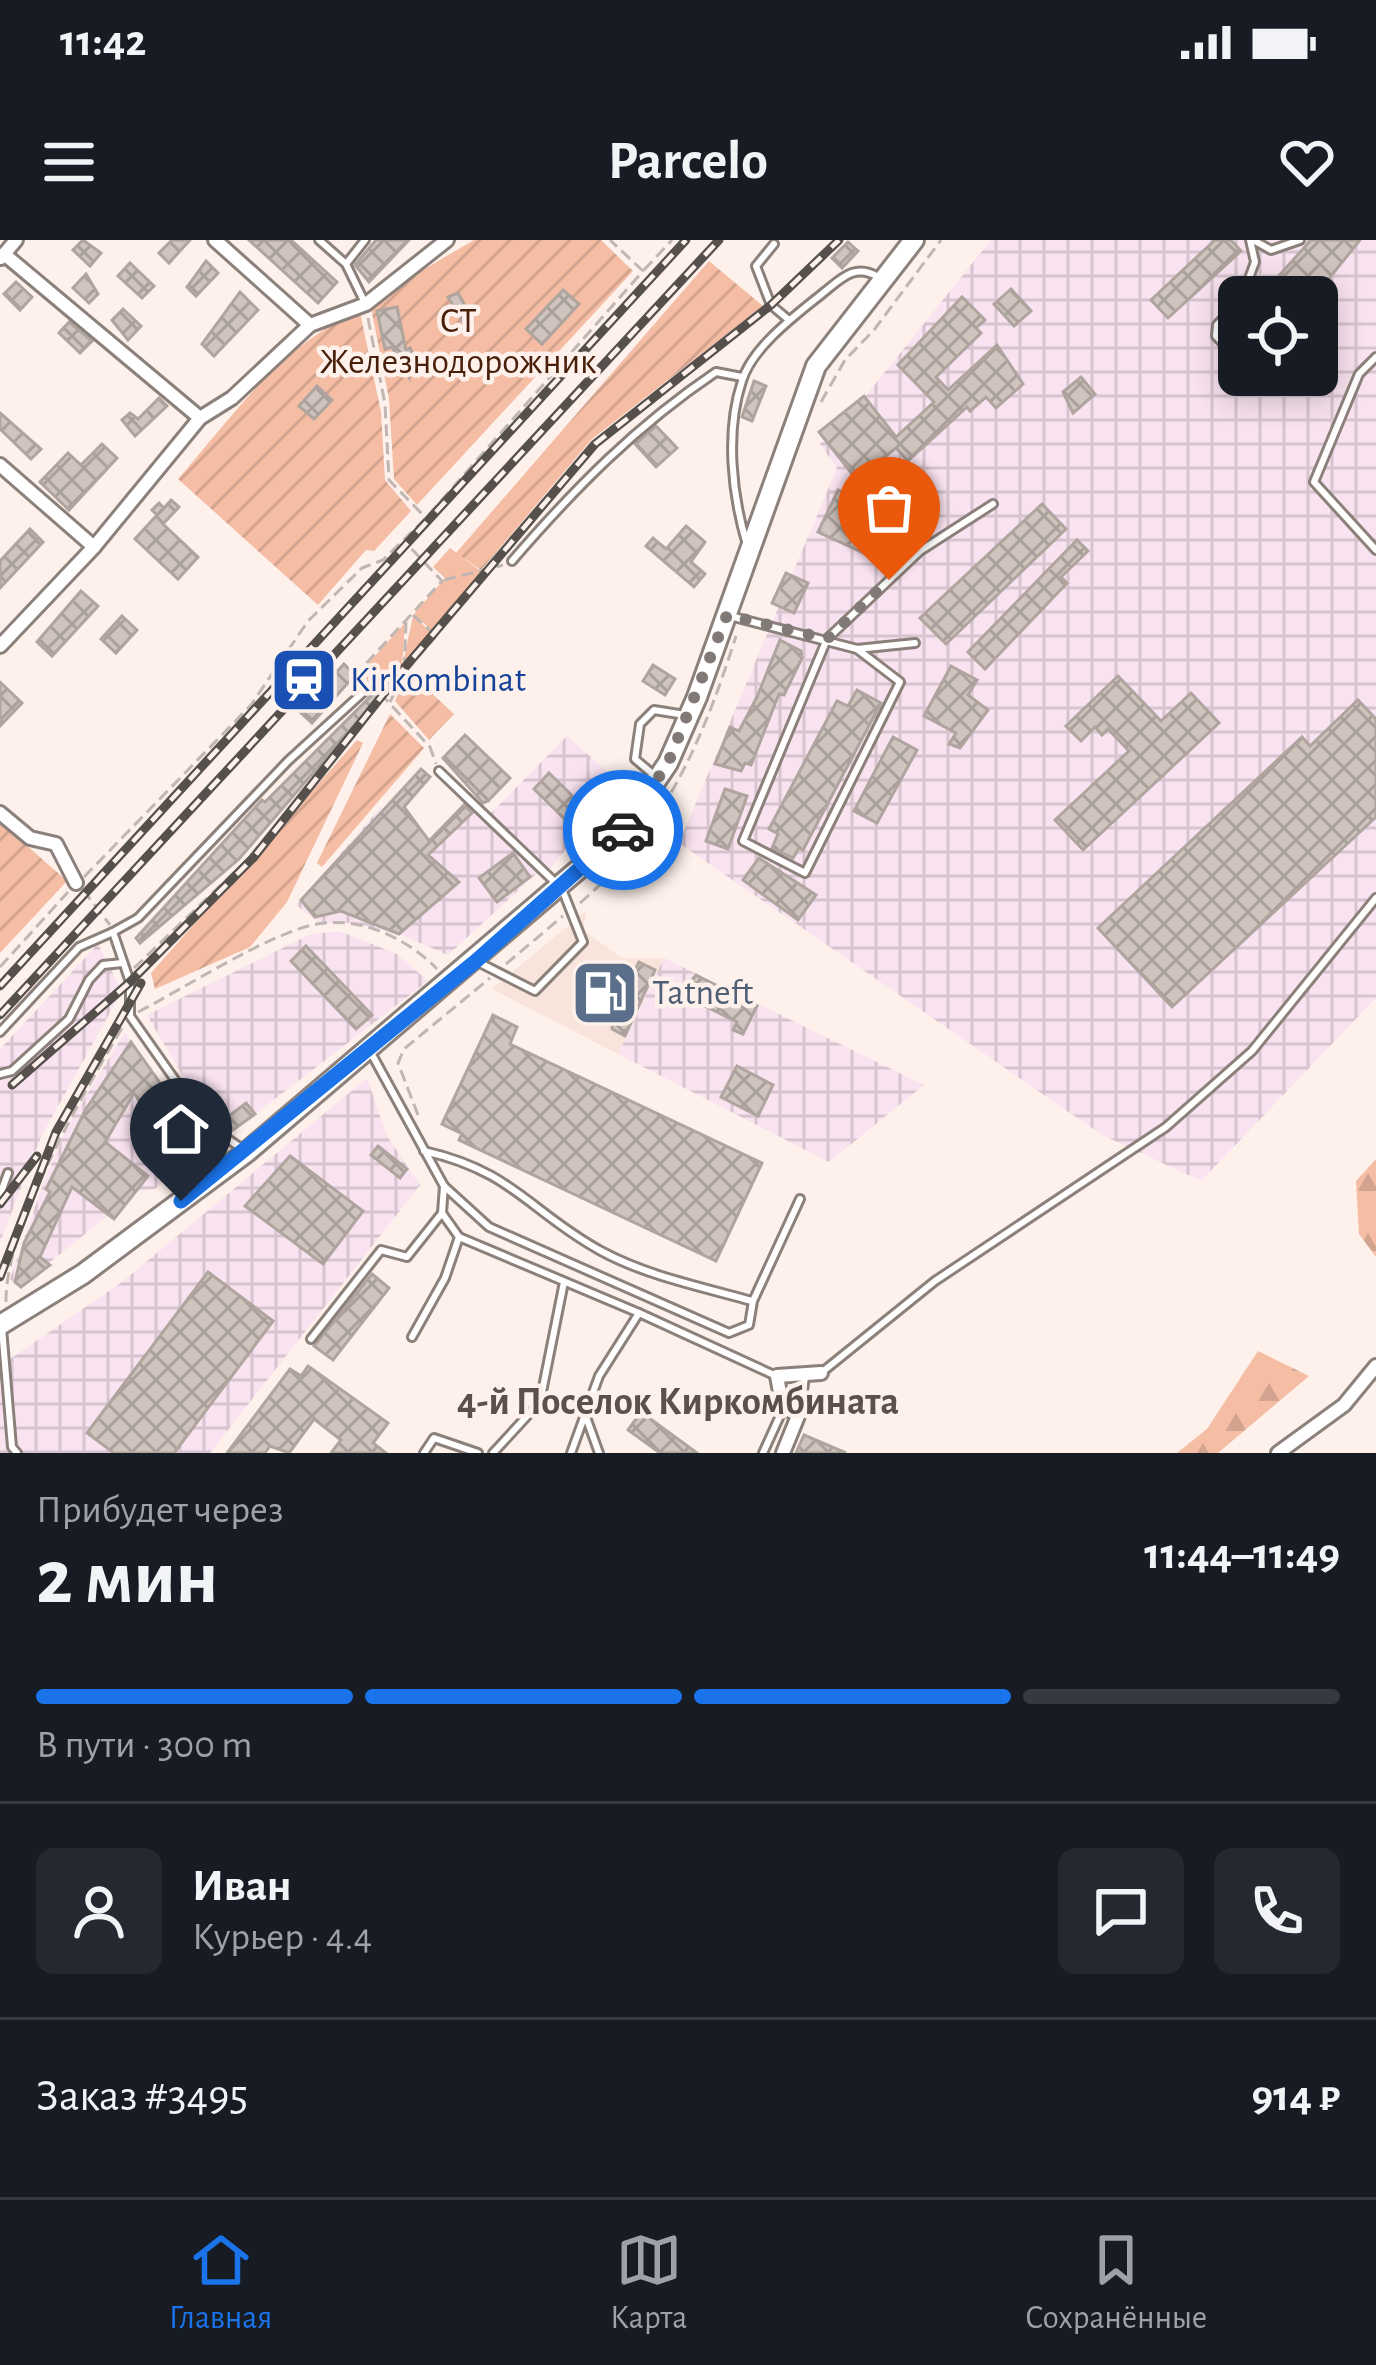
<!DOCTYPE html>
<html lang="ru">
<meta charset="utf-8">
<style>
body{margin:0;font-family:"Alegreya Sans",sans-serif;background:#242831;color:#f1f3f6;height:100vh;display:flex;flex-direction:column;font-size:45px;white-space:nowrap}
*{box-sizing:border-box;margin:0}
p{font-size:39px;color:#9ea1a6}
.icon{flex:none;width:66px;height:66px;fill:none;stroke:currentColor;stroke-width:2;stroke-linecap:round;stroke-linejoin:round}
.map{position:relative;height:1213px;overflow:hidden}
.side{display:flex;flex-direction:column;background:#171b24;flex:1}
.side>*{flex:none}
.buttons{position:absolute;left:1218px;top:36px;display:grid;gap:24px}
.buttons a{display:grid;place-items:center;width:120px;height:120px;border-radius:18px;background:#171b24;box-shadow:0 6px 30px #0003;font-size:60px}
.pin{position:absolute;display:grid;place-items:center;width:102px;height:102px;color:#fff;margin:-123px -51px;border-radius:50% 50% 50% 0;rotate:-45deg;box-shadow:0 0 12px #0007}
.pin .icon{rotate:45deg}
.courier{position:absolute;display:grid;place-items:center;width:120px;height:120px;margin:-60px;border:9px solid #1a73e8;border-radius:50%;background:#fff;color:#222;box-shadow:0 3px 15px #0007}
.overview em{font-style:normal;font-weight:700}
.overview div{display:flex;flex-direction:column-reverse}
.overview{display:flex;align-items:center;justify-content:space-between;height:204px;padding:0 36px}
h1{font-size:78px;font-weight:700;line-height:90px}
.bar{display:grid;grid-template-columns:repeat(4,1fr);gap:18px 12px;align-content:center;height:144px;padding:0 36px}
.bar i{height:15px;border-radius:9px;background:#363941}
.bar .on{background:#1a73e8}
.bar p{grid-column:span 4}
.line{display:flex;align-items:center;gap:30px;padding:0 36px;border-top:3px solid #363941}
.line div{flex:1}
.round{display:grid;place-items:center;flex:none;width:126px;height:126px;border-radius:18px;background:#242831}
.status{display:flex;justify-content:space-between;align-items:center;height:84px;padding:0 60px;background:#171b24;direction:ltr}
.status svg{height:33px;fill:currentColor}
header{display:flex;justify-content:space-between;align-items:center;height:156px;padding:0 36px;background:#171b24;font-size:54px;font-weight:700}
.tab-bar{display:flex;justify-content:space-around;align-items:center;height:168px;border-top:3px solid #363941;background:#171b24;font-size:33px;color:#9ea1a6}
.tab-bar a{display:grid;justify-items:center;gap:6px}
.tab-bar .on{color:#1a73e8}
.map>svg:first-child{display:block}
.built{fill:#f9e4db}
.industrial{fill:url(#industrial-grid);fill-rule:evenodd}
.grass{fill:#f4bda4}
.forest{fill:url(#forest-firs)}
.garden{fill:url(#garden-furrows)}
.building{fill:url(#building-cross-hatch);stroke:#b0a49f;stroke-width:3}
.lines{fill:none;stroke-linecap:round;stroke-linejoin:round}
.lane-casing{stroke:#8c807b;stroke-width:12}
.street-casing{stroke:#8c807b;stroke-width:18}
.primary-casing{stroke:#8c807b;stroke-width:24}
.path{stroke:#c1b6b2;stroke-width:3;stroke-dasharray:12 6;stroke-linecap:butt}
.lane{stroke:#fff;stroke-width:6}
.street{stroke:#fff;stroke-width:12}
.primary{stroke:#fff;stroke-width:18}
.rail-casing{stroke:#56504d;stroke-width:9}
.rail{stroke:#fef1eb;stroke-width:4.5;stroke-dasharray:14;stroke-linecap:butt}
.done{stroke:#817975;stroke-width:12;stroke-dasharray:0 21.6}
.route{stroke:#1a73e8;stroke-width:15}
.labels{text-anchor:middle;dominant-baseline:central;stroke-width:9;stroke-linejoin:round;paint-order:stroke}
.park-label{font-size:36px;fill:#481f0b;stroke:#fef1eb}
.transit-label{font-size:36px;fill:#164399;stroke:#fef1eb;text-anchor:start}
.service-label{font-size:36px;fill:#4e5e75;stroke:#fef1eb;text-anchor:start}
.neighbourhood-label{font-size:39px;font-weight:bold;fill:#5b504b;stroke:#fef1eb}
</style>
<div class="status"><b>11:42</b><svg viewBox="0 0 49 12"><path d="M0 12V9h3v3zM5 12V6h3v6zM10 12V3h3v9zM15 12V0h3v12zM26 1h20v11H26zM47 4h2v5h-2z"/></svg></div>
<header><svg class="icon" aria-label="menu" viewBox="0 0 24 24"><path d="M4 6h16M4 12h16M4 18h16"/></svg>Parcelo<svg class="icon" aria-label="heart" viewBox="0 0 24 24"><path d="M12 20l-8-8c-3-5 5-10 8-4 3-6 11-1 8 4z"/></svg></header>
<div class="map">
<svg width="1376" height="1213" viewBox="0 0 1376 1213">
<defs>
<pattern id="industrial-grid" width="8" height="8" patternUnits="userSpaceOnUse" patternTransform="scale(3)"><rect width="8" height="8" fill="#f9e3f0"/><path d="M0 4h8M4 0v8" fill="none" stroke="#d6c4ce"/></pattern>
<pattern id="forest-firs" width="22" height="20" patternUnits="userSpaceOnUse" patternTransform="scale(3)"><rect width="22" height="20" fill="#f4bda4"/><path d="M5 1l3.5 6h-7zM16 11l3.5 6h-7z" fill="#d2a38e"/></pattern>
<pattern id="garden-furrows" width="10" height="10" patternUnits="userSpaceOnUse" patternTransform="scale(3)"><rect width="10" height="10" fill="#f4bda4"/><path d="M-1 1l2-2M0 10L10 0M9 11l2-2" fill="none" stroke="#d2a38e"/></pattern>
<pattern id="building-cross-hatch" width="8" height="8" patternUnits="userSpaceOnUse" patternTransform="scale(3)"><rect width="8" height="8" fill="#d0c4be"/><path d="M0 0l8 8M0 8l8-8" fill="none" stroke="#aaa09b"/></pattern>
</defs>
<rect width="100%" height="100%" fill="#fef1eb"/>
<path class="built" d="M587 670 583 690 622 718H664L618 814 492 749Z"/>
<g class="industrial">
<path d="M991 0H1376V758L1201 941 1102 895 679 603 837 228 820 204 848 178ZM1239 57H1317V135H1239Z"/>
<path d="M567 496 621 543 547 632 491 573Z"/>
<path d="M381 567 428 615 476 569 537 633 448 715 399 694 353 683 318 682 296 665Z"/>
<path d="M339 691 397 714 428 741 232 892 203 870 147 775 311 694Z"/>
<path d="M98 704 122 751 41 897 0 1002V809Z"/>
<path d="M664 718 924 845 829 922 618 814Z"/>
<path d="M125 792 207 904 155 949 140 950 19 1047 10 1039 43 944 67 887Z"/>
<path d="M367 838 387 896 420 945 210 1213H0V1126L122 1042Z"/>
</g>
<g class="grass">
<path d="M450 308 483 333 433 392 414 374 445 338 433 327Z"/>
<path d="M413 376 432 393 383 453 365 438V427L405 383 402 427Z"/>
</g>
<g class="forest">
<path d="M1376 919V1017L1359 994 1356 941Z"/>
<path d="M1258 1111 1309 1136 1218 1213H1177L1207 1189Z"/>
</g>
<g class="garden">
<path d="M474 0H601L633 31 417 265 394 239 389 159 371 68 392 48Z"/>
<path d="M709 21 763 66 592 199 481 330 456 313Z"/>
<path d="M360 72 381 172 385 240 411 271 374 311 366 310 318 365 178 239C231 179 283 101 360 72Z"/>
<path d="M408 431 454 474 429 500 395 461Z"/>
<path d="M390 474 424 508 322 627 317 623Z"/>
<path d="M357 500 363 503 287 662 250 707 155 749 151 733Z"/>
<path d="M0 582 67 641 0 713Z"/>
</g>
<g class="building">
<path d="M83 0 101 13 90 26 73 10Z"/>
<path d="M172 0H190L169 23 159 13Z"/>
<path d="M249 0H291L337 42 318 63Z"/>
<path d="M376 0H409L369 42 355 25Z"/>
<path d="M1215 0H1231L1241 11 1168 78 1151 60Z"/>
<path d="M1311 0H1360L1314 57H1260Z"/>
<path d="M848 2 858 11 842 28 832 18Z"/>
<path d="M206 21 218 33 196 56 187 47Z"/>
<path d="M130 23 154 46 142 58 118 36Z"/>
<path d="M86 34 98 54 89 63 73 48Z"/>
<path d="M16 42 32 57 20 70 4 54Z"/>
<path d="M1011 49 1031 71 1014 86 994 64Z"/>
<path d="M563 50 579 64 542 104 526 89Z"/>
<path d="M240 52 258 70 214 116 202 104Z"/>
<path d="M458 53 473 80 464 84 448 57Z"/>
<path d="M962 57 985 80 976 88 981 93 936 137 948 150 997 105 1023 144 996 168 986 157 970 171 967 167 908 221 896 208 856 239 819 192 864 156 896 197 934 162 898 125Z"/>
<path d="M397 67 406 110 410 108 418 123 409 128V137L392 107 385 109 377 71Z"/>
<path d="M123 69 141 86 128 100 112 80Z"/>
<path d="M69 82 92 101 80 113 59 93Z"/>
<path d="M1081 137 1095 154 1073 173 1063 152Z"/>
<path d="M754 141 766 146 752 181 742 177Z"/>
<path d="M317 146 332 160 314 179 299 166Z"/>
<path d="M159 158 167 166 135 196 122 180 130 173 138 179Z"/>
<path d="M0 173 41 209 31 219 0 189Z"/>
<path d="M656 186 677 208 656 227 635 204Z"/>
<path d="M102 204 117 218 69 270 40 242 68 213 81 225Z"/>
<path d="M838 250 889 273 864 313 818 292Z"/>
<path d="M171 260 179 267 163 284 198 317 178 339 135 299 157 275 152 270 159 263 164 268Z"/>
<path d="M1042 264 1066 289 946 404 920 378Z"/>
<path d="M686 286 705 302 691 322 705 334 694 347 646 306 653 298 666 309Z"/>
<path d="M30 289 43 302 0 348V321Z"/>
<path d="M1077 300 1088 311 1061 337 1067 343 985 429 968 412Z"/>
<path d="M786 333 808 343 794 373 772 363Z"/>
<path d="M81 351 98 366 52 416 37 402Z"/>
<path d="M122 376 137 390 116 413 101 399Z"/>
<path d="M780 400 801 411 802 418 784 455 779 454 751 525 745 523 741 531 715 524 730 487 739 491 757 457Z"/>
<path d="M344 424 355 435 312 483 300 472Z"/>
<path d="M653 425 675 439 665 455 643 441Z"/>
<path d="M951 426 977 440 968 455 988 470 960 508 949 504 956 493 924 476Z"/>
<path d="M1118 436 1161 481 1191 453 1219 483 1083 610 1055 580 1129 511 1108 489 1102 495 1095 487 1081 501 1066 486Z"/>
<path d="M0 442 22 463 0 486Z"/>
<path d="M857 450 881 463 803 610 799 608 793 618 772 608 778 594 769 589 837 461 848 466Z"/>
<path d="M376 451 381 454 239 619 140 703 136 698 262 560 265 562Z"/>
<path d="M1358 460 1376 479V577L1172 767 1098 688 1302 497 1310 506Z"/>
<path d="M465 495 510 538 488 561 483 563 443 518Z"/>
<path d="M893 497 917 510 877 583 854 571Z"/>
<path d="M421 529 430 537 404 567 429 601 464 565 472 573 428 615 459 642 399 694 341 671 315 677 301 660Z"/>
<path d="M549 533 592 575 577 591 534 549Z"/>
<path d="M725 549 747 556 728 609 706 601Z"/>
<path d="M513 613 530 637 497 662 479 638Z"/>
<path d="M759 618 816 655 798 680 743 640Z"/>
<path d="M306 706 372 775 356 789 291 721Z"/>
<path d="M639 722 655 730 625 796 612 789 614 768 575 747 584 729 624 751Z"/>
<path d="M696 735 757 766 743 794 733 790 737 782 681 754Z"/>
<path d="M493 775 517 787 510 804 762 923 716 1021 459 900 462 894 442 884Z"/>
<path d="M131 802 210 914 179 938 165 921 173 914 134 853 105 902 148 936 114 979 72 947 40 1017 50 1025 21 1047 15 1042 24 1003 50 952 46 949 86 869Z"/>
<path d="M737 826 773 845 758 876 721 857Z"/>
<path d="M246 863 255 874 233 890 225 879Z"/>
<path d="M378 906 407 929 400 938 371 915Z"/>
<path d="M290 916 363 971 323 1024 245 966Z"/>
<path d="M208 1032 273 1081 174 1213H114L87 1193Z"/>
<path d="M372 1034 389 1048 333 1120 314 1106Z"/>
<path d="M308 1126 388 1183 373 1203 386 1213H331L341 1200 314 1179 289 1213 270 1206 265 1213H227L290 1129 301 1136Z"/>
<path d="M641 1172 697 1213H660L628 1190Z"/>
<path d="M804 1195 846 1213H796Z"/>
</g>
<g class="lines">
<defs>
<g id="lane">
<path d="M319 0 346 24 365 63"/>
<path d="M1253 0 1271 10 1300 0"/>
<path d="M774 4 756 26 771 65 789 80"/>
<path d="M346 24 365 0"/>
<path d="M1242 57 1255 22 1250 0"/>
<path d="M1239 61 1217 85 1216 96 1239 120"/>
<path d="M1376 117 1359 134 1314 242 1376 310"/>
<path d="M747 305C732 255 725 192 742 141 752 107 797 74 823 53 842 38 855 23 878 37"/>
<path d="M512 321C575 248 636 186 716 132L742 137"/>
<path d="M730 376 857 409 915 403"/>
<path d="M857 409 900 442 805 633 743 601 827 399 920 311 993 264"/>
<path d="M439 531 562 649 583 702 535 751 476 721"/>
<path d="M655 536 635 519 640 484 654 470 685 475"/>
<path d="M0 792 79 707 113 692"/>
<path d="M370 811 444 946 489 987 729 1093 749 1085 753 1061 800 959"/>
<path d="M0 834 12 831 69 779 89 740 103 725 122 723"/>
<path d="M244 910 206 884 130 776V742L113 692 138 678 288 521 370 446"/>
<path d="M424 911C513 931 530 972 601 1011 647 1036 702 1047 752 1061"/>
<path d="M0 955 8 933"/>
<path d="M459 997 639 1073"/>
<path d="M2 1088 12 1207 17 1213"/>
<path d="M412 1097 445 1038 459 997 442 973"/>
<path d="M311 1099 381 1010 407 1017 442 973 444 946"/>
<path d="M821 1133 935 1041 1166 887 1252 811 1376 658"/>
<path d="M800 1171 805 1137"/>
<path d="M586 1177 599 1213"/>
<path d="M424 1213 434 1198 478 1213"/>
<path d="M493 1213 540 1162 564 1042"/>
<path d="M571 1213 599 1136 639 1073 774 1135"/>
<path d="M763 1213 783 1169"/>
</g>
<g id="street">
<path d="M215 0 310 85"/>
<path d="M4 14 200 178"/>
<path d="M1 18 16 0"/>
<path d="M0 225 94 307"/>
<path d="M0 406 94 307 200 178 232 158 310 85 366 64 447 0"/>
<path d="M0 573 30 598 56 604 76 643"/>
<path d="M783 1213 800 1171 783 1169 777 1136 821 1133"/>
<path d="M1278 1213 1344 1165 1376 1126"/>
</g>
<path id="primary" d="M0 1085 83 1034 247 912 620 594 668 523 697 457 816 126 914 0"/>
</defs>
<use href="#lane" class="lane-casing"/>
<use href="#street" class="street-casing"/>
<use href="#primary" class="primary-casing"/>
<g class="path">
<path d="M644 30 672 0"/>
<path d="M368 78 385 164 389 240 426 278"/>
<path d="M821 162 845 120 874 90 941 0"/>
<path d="M444 340 503 325"/>
<path d="M413 375 438 398"/>
<path d="M406 431 436 396"/>
<path d="M362 440 363 427 442 341 406 303"/>
<path d="M380 453 430 507 436 524"/>
<path d="M390 462 404 434 406 382"/>
<path d="M84 637 251 465 308 381 362 328 383 320 426 278 643 31 610 0"/>
<path d="M83 650 110 685"/>
<path d="M580 663C665 590 703 500 736 396"/>
<path d="M506 724 563 676"/>
<path d="M0 727 68 652"/>
<path d="M134 728 245 622 307 548"/>
<path d="M138 772C185 748 269 693 317 684 361 676 408 699 437 729"/>
<path d="M418 875 398 823 404 809 490 738"/>
<path d="M6 1062C5 986 84 853 123 786"/>
</g>
<use href="#lane" class="lane"/>
<use href="#street" class="street"/>
<use href="#primary" class="primary"/>
<defs>
<g id="rail">
<path d="M0 746 686 0"/>
<path d="M0 775 719 0"/>
<path d="M12 845 130 742 254 617 401 432 595 204 771 65 839 0"/>
<path d="M0 964 37 916"/>
<path d="M0 1037 56 892 141 743"/>
</g>
</defs>
<use href="#rail" class="rail-casing"/>
<use href="#rail" class="rail"/>
</g>
<g class="lines">
<path class="done" d="M623 590 668 523 727 375 827 399 889 340"/>
<path class="route" d="M181 961 476 721 623 590"/>
</g>
<defs>
<symbol id="station-square" viewBox="-11 -11 22 22"><rect x="-9" y="-9" width="18" height="18" rx="4" fill="#1a4fb4" stroke="#fef1eb"/><path d="M-3-6H3Q5-6 5-4V2Q5 4 3 4L4.5 6H3L1.5 4h-3L-3 6H-4.5L-3 4Q-5 4-5 2V-4Q-5-6-3-6ZM-3.5-4v3h7v-3ZM-3.5 1v1.5H-2V1ZM2 1v1.5H3.5V1Z" fill="#fff"/></symbol>
<symbol id="fuel-square" viewBox="-11 -11 22 22"><rect x="-9" y="-9" width="18" height="18" rx="4" fill="#5c6f8a" stroke="#fef1eb"/><path d="M-5.5-6h7V0h2V4h1.3V-2.5L3-4.5l.8-.8L6-3V5H2.5V1h-1V6h-7ZM-4.2-4.7v3.2H.2V-4.7Z" fill="#fff"/></symbol>
</defs>
<g fill-rule="evenodd">
<use href="#station-square" x="266" y="402" width="76" height="76"/>
<use href="#fuel-square" x="567" y="715" width="76" height="76"/>
</g>
<g class="labels">
<g class="park-label">
<text x="458" y="81">СТ<tspan x="458" dy="41">Железнодорожник</tspan></text>
</g>
<g class="transit-label">
<text x="350" y="440">Kirkombinat</text>
</g>
<g class="service-label">
<text x="652" y="753">Tatneft</text>
</g>
<g class="neighbourhood-label">
<text x="678" y="1162">4-й Поселок Киркомбината</text>
</g>
</g>
</svg>
<div class="buttons">
<a><svg class="icon" aria-label="locate" viewBox="0 0 24 24"><circle cx="12" cy="12" r="6"/><path d="M12 2v4M12 18v4M2 12h4M18 12h4"/></svg></a>
</div>
<div class="pin" style="left:889px;top:340px;background:#ea580c"><svg class="icon" aria-label="bag" viewBox="0 0 24 24"><path d="M5 8h14l-1 12H6zM9 8a3 3 0 0 1 6 0"/></svg></div>
<div class="pin" style="left:181px;top:961px;background:#1f2937"><svg class="icon" aria-label="home" viewBox="0 0 24 24"><path d="M3 11l9-7 9 7M6 9v11h12V9"/></svg></div>
<div class="courier" style="left:623px;top:590px"><svg class="icon" aria-label="car" viewBox="0 0 24 24"><path d="M5 17H2v-5l4-1 3-4h7l3 4 3 1v5h-3M9 17h6M6 11h13"/><circle cx="7" cy="17" r="2"/><circle cx="17" cy="17" r="2"/></svg></div>
</div>
<section class="side">
<div class="overview"><div><h1>2 мин</h1><p>Прибудет через</p></div><em>11:44–11:49</em></div>
<div class="bar"><i class="on"></i><i class="on"></i><i class="on"></i><i></i><p>В пути · 300 m</p></div>
<div class="line" style="height:216px"><a class="round"><svg class="icon" aria-label="person" viewBox="0 0 24 24"><circle cx="12" cy="8" r="4"/><path d="M4 21q1-7 8-7t8 7"/></svg></a><div><b>Иван</b><p>Курьер · 4.4</p></div><a class="round"><svg class="icon" aria-label="chat" viewBox="0 0 24 24"><path d="M4 5h16v11H9l-5 4z"/></svg></a><a class="round"><svg class="icon" aria-label="phone" viewBox="0 0 24 24"><path d="M5 4h4l2 5-3 2q2 4 5 5l2-3 5 2v4C11 20 4 13 5 4z"/></svg></a></div>
<div class="line" style="height:156px"><div>Заказ #3495</div><b>914 ₽</b></div>
</section>
<nav class="tab-bar">
<a class="on"><svg class="icon" aria-label="home" viewBox="0 0 24 24"><path d="M3 11l9-7 9 7M6 9v11h12V9"/></svg>Главная</a>
<a><svg class="icon" aria-label="map" viewBox="0 0 24 24"><path d="M3 6l6-2 6 2 6-2v14l-6 2-6-2-6 2zM9 4v14M15 6v14"/></svg>Карта</a>
<a><svg class="icon" aria-label="saved" viewBox="0 0 24 24"><path d="M7 4h10v16l-5-4-5 4z"/></svg>Сохранённые</a>
</nav>
